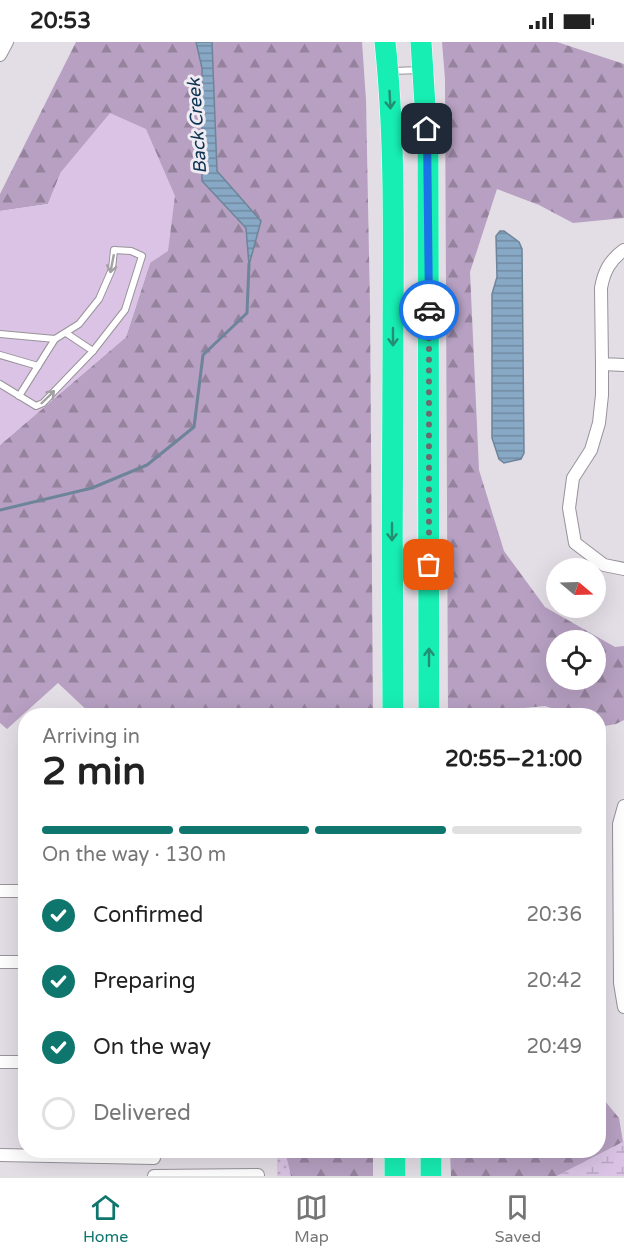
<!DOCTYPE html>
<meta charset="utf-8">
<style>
body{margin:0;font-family:"Varela Round",sans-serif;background:#f2f2f2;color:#222;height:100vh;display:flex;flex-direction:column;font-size:22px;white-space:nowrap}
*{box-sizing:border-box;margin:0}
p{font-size:20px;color:#767676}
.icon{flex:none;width:33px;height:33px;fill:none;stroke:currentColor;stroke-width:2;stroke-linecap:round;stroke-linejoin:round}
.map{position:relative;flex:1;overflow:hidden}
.drawer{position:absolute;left:18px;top:666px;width:588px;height:450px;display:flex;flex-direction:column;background:#fff;border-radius:24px;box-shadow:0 6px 24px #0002}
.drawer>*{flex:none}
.needle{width:39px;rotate:109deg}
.fabs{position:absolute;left:546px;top:516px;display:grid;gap:12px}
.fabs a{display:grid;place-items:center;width:60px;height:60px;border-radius:50%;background:#fff;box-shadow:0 6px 24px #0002;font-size:30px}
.pin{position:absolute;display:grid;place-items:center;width:51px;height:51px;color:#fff;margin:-26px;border-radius:12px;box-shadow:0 3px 9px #0006}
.courier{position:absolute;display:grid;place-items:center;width:60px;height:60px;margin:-30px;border:4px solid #1a73e8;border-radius:50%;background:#fff;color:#222;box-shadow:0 2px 8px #0007}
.headline em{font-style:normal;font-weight:700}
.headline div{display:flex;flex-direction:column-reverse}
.headline{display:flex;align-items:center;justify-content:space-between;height:102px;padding:0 24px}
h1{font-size:39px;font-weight:700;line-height:45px}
.bar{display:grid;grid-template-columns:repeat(4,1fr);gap:9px 6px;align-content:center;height:72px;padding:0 24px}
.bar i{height:8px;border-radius:4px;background:#e0e0e0}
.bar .active{background:#0f766e}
.bar p{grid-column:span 4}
ol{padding:0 24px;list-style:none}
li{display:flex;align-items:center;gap:18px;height:66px}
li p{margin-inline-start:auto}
li .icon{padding:6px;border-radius:50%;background:#0f766e;color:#fff;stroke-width:4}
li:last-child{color:#767676}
li i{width:33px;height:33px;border:3px solid #e0e0e0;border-radius:50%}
.status{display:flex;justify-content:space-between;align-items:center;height:42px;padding:0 30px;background:#fff;direction:ltr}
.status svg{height:16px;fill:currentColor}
.menu{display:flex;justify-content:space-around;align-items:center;height:84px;border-top:2px solid #e0e0e0;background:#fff;font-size:16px;color:#767676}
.menu a{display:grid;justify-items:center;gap:3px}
.menu .active{color:#0f766e}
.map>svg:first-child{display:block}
.grass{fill:url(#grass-dots)}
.forest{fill:url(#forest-firs);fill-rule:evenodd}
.wetland{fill:url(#wetland-marsh)}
.green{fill:#dac3e4}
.water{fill:url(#water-rules);stroke:#6d8499;stroke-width:1.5}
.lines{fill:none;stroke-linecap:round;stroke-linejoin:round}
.stream{stroke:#6d8499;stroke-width:3}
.service-casing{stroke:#98939a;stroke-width:8}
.minor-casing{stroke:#98939a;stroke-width:14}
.motorway-casing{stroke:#fff;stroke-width:22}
.service{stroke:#fff;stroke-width:6}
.minor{stroke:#fff;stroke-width:12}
.motorway{stroke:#17eeb3;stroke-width:21}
.oneway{stroke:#238e72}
.oneway2{stroke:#a1a0a2}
.done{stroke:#6e6b6f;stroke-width:6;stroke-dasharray:0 10.8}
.route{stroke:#1a73e8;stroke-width:8}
.labels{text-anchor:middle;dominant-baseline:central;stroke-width:6;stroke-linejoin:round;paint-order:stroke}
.water-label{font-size:18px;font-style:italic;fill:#0c3351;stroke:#f0ebf3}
</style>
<div class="status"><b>20:53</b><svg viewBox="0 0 49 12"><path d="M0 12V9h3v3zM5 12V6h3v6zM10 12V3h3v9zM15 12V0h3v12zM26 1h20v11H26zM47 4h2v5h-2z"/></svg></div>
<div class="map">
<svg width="624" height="1134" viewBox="0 0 624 1134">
<defs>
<pattern id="grass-dots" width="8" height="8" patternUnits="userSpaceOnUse" patternTransform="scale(1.5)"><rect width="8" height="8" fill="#dac3e4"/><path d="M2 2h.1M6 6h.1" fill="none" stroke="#bba8c4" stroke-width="1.8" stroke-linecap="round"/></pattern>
<pattern id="forest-firs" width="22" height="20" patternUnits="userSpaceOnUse" patternTransform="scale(1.5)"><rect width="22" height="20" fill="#b7a0c2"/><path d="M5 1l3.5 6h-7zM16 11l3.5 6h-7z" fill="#95839e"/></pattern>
<pattern id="wetland-marsh" width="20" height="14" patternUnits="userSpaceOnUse" patternTransform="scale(1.5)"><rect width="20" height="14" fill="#dac3e4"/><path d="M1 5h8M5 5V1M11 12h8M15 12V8" fill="none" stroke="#bba8c4"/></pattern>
<pattern id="water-rules" width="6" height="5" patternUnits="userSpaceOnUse" patternTransform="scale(1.5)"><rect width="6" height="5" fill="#88a9c6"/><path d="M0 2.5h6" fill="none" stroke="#708aa1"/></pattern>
</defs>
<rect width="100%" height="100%" fill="#e3dde5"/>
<path class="grass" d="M277 1109H285L291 1134H277Z"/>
<g class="forest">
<path d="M76 0H196L202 26V139L246 186 249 221 261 179 217 129 212 0H362L366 58 370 264 373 673H92L58 641 7 687 0 681V403L126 295 150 221 61 130 48 162 0 169V152Z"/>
<path d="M442 0H557L624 22V176L573 181 539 163 497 147 470 230 479 428 504 509 545 565 615 605 624 604V678L616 682 599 685 598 674 566 673 557 668 545 664 514 667 511 673H448L445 37ZM596 598V638H556V598Z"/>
<path d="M599 1052 619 1076 623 1100 557 1134H451L450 1109 598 1108Z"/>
<path d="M285 1109H373V1134H291Z"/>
</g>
<path class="wetland" d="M624 1099V1134H557L623 1100Z"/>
<path class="green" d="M110 71 146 87 175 154 168 209 150 221 126 295 0 403V169L48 162 61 130Z"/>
<g class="water">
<path d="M196 0H212L217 129 261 179 249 223 246 186 202 139V26Z"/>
<path d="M500 189H504L519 200 522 207 524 411 521 417 504 421 499 417 492 396V252L497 235 496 194Z"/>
</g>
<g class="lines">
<path class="stream" d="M0 468 92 446 147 423 194 385 203 313 247 271 249 222"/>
<defs>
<g id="service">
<path d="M392 29 421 28"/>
<path d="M66 291 93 309"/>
<path d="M0 292 55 297 79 282 99 257 112 227 114 208 131 209 142 214 125 268 93 309 43 361 36 364 0 342"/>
<path d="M0 313 38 324"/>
<path d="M19 354 55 297"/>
</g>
<g id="minor">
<path d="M0 13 7 0"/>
<path d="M624 208C610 218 604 229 601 246L602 322 624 323"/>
<path d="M602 322V353L599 381 591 408 573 436 569 466 575 501 604 523 624 527"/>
<path d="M624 764 619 782 620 941 624 965"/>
<path d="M0 849H26"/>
<path d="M0 920H26"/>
<path d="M0 1020H26"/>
<path d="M0 1113 154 1116"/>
<path d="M154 1134 258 1133"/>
</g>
<g id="motorway">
<path d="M385 0C396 103 393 206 393 309 392 431 392 552 393 674"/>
<path d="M421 0 428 111 429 674"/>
<path d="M395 1108V1134"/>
<path d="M431 1108V1134"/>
</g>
</defs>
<use href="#service" class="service-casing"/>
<use href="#minor" class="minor-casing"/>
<use href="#motorway" class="motorway-casing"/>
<use href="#service" class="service"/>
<use href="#minor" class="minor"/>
<use href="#motorway" class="motorway"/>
</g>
<defs><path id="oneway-shaft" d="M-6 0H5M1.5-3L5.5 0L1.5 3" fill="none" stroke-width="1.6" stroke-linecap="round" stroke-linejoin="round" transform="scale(1.5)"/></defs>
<g class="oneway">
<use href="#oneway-shaft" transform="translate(390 58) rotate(87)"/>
<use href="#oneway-shaft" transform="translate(393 295) rotate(90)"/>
<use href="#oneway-shaft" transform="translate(392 490) rotate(90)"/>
<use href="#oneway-shaft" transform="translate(429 615) rotate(-90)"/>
</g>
<g class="oneway2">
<use href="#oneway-shaft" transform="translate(112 222) rotate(101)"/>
<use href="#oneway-shaft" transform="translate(48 355) rotate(-44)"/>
</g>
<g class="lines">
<path class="done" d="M429 523V268"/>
<path class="route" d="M427 87 429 268"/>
</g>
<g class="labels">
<g class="water-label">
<text transform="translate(197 84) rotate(-94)">Back Creek</text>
</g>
</g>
</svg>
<div class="fabs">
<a><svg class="needle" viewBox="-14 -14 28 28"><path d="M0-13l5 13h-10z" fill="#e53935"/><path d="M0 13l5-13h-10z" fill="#767676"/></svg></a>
<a><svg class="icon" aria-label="locate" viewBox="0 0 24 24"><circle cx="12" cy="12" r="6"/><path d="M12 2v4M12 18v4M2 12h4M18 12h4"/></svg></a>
</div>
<div class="pin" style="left:429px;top:523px;background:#ea580c"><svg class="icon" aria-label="bag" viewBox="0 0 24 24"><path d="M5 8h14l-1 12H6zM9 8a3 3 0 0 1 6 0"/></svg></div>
<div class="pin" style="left:427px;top:87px;background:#1f2937"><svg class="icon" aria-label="home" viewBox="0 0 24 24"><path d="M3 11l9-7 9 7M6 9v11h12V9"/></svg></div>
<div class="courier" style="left:429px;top:268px"><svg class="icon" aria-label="car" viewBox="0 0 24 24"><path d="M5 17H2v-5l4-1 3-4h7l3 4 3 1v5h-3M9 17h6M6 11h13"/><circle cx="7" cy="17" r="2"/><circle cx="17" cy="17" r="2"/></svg></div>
<section class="drawer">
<div class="headline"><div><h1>2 min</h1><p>Arriving in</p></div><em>20:55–21:00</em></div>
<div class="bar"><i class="active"></i><i class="active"></i><i class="active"></i><i></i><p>On the way · 130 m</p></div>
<ol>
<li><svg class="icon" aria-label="check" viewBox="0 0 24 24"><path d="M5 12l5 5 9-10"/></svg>Confirmed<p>20:36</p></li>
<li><svg class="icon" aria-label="check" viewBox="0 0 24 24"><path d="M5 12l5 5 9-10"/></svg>Preparing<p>20:42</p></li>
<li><svg class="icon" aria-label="check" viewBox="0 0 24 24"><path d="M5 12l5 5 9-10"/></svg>On the way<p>20:49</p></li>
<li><i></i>Delivered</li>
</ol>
</section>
</div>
<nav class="menu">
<a class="active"><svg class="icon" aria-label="home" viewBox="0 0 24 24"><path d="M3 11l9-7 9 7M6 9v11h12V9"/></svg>Home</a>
<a><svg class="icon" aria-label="map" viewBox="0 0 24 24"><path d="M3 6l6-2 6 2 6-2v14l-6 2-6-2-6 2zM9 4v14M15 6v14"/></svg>Map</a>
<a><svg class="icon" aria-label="saved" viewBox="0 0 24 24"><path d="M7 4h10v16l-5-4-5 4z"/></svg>Saved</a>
</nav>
